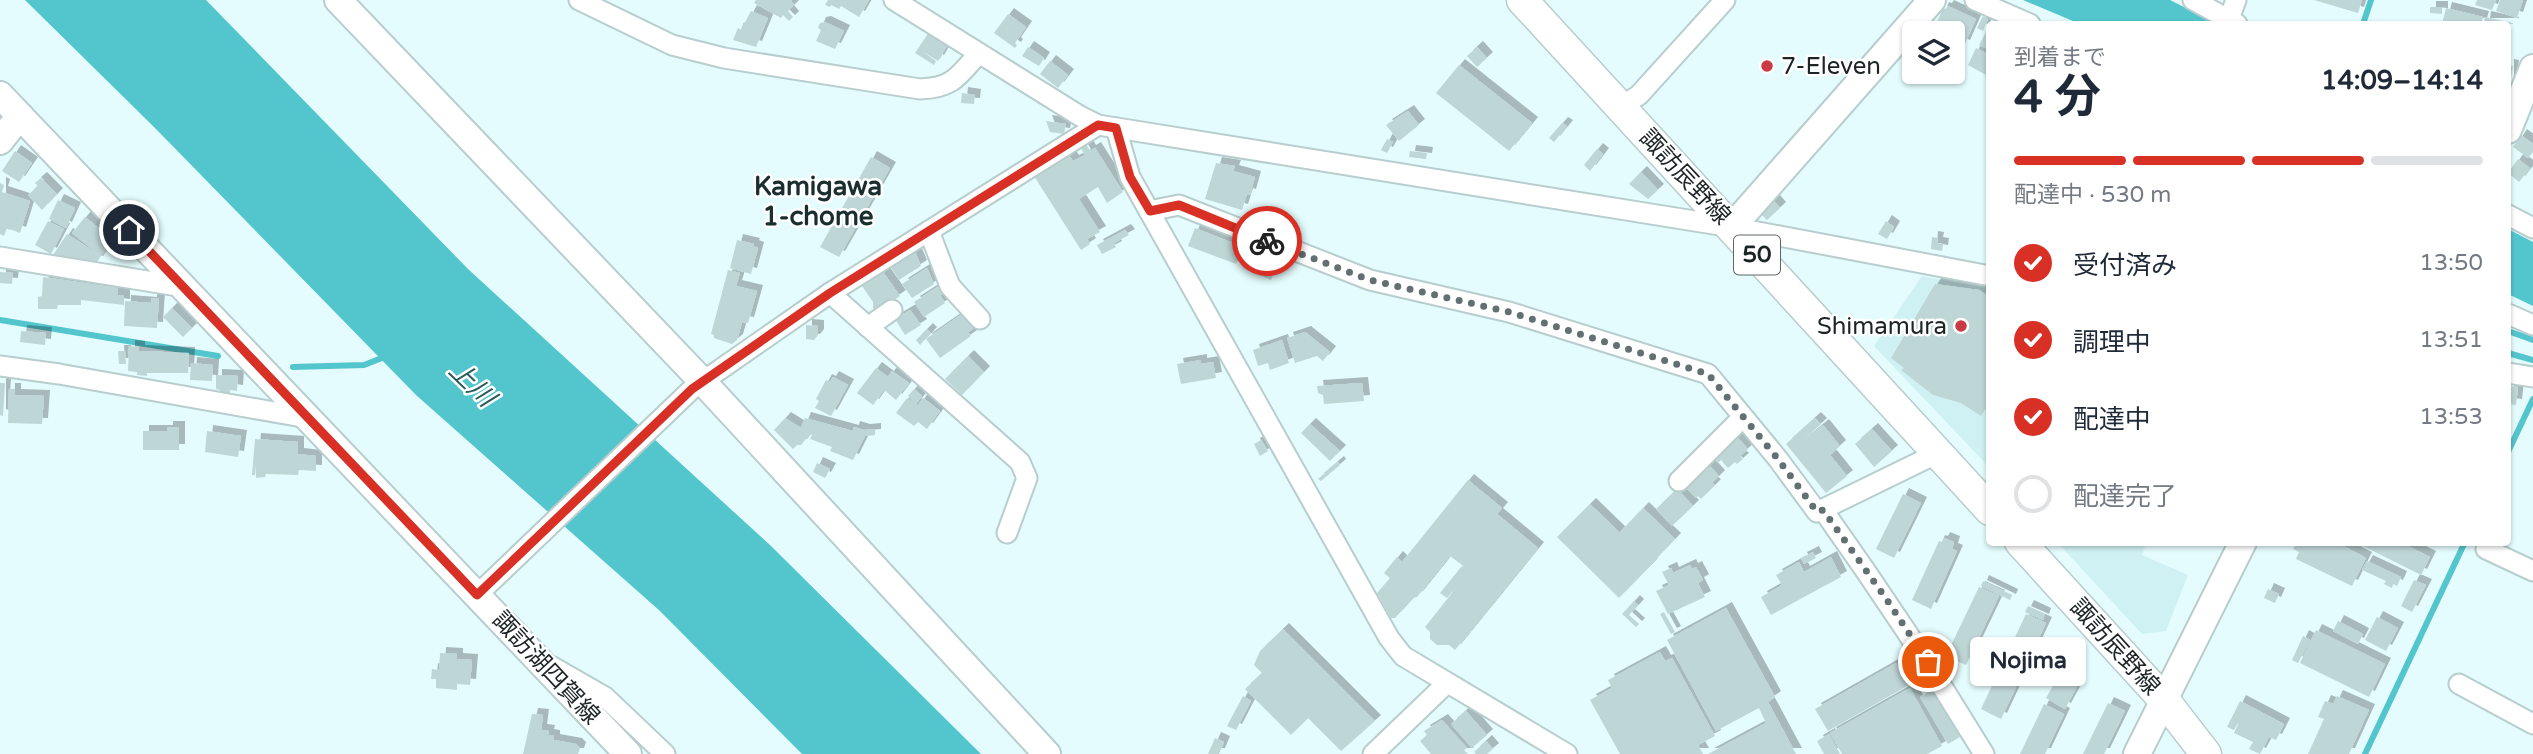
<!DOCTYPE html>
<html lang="ja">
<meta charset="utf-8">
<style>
body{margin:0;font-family:"Varela Round","Noto Sans JP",sans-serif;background:#f6f6f7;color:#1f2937;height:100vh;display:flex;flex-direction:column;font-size:26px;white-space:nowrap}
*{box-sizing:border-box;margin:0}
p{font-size:23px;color:#747a83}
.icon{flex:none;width:38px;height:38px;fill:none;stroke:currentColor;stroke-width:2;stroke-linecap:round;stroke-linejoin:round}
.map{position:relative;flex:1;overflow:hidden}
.sheet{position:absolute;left:1986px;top:21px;width:525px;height:525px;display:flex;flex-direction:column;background:#fff;border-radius:7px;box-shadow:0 2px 5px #0004}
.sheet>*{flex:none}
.controls{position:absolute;left:1902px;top:21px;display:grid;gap:14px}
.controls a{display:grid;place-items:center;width:63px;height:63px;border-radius:7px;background:#fff;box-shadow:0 2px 5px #0004;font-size:35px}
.pin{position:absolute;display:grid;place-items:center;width:60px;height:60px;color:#fff;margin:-30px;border:4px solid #fff;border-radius:50%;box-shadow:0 2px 7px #0007}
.courier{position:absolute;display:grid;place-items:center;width:70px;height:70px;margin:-35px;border:5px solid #d93025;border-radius:50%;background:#fff;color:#222;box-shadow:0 2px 9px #0007}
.bubble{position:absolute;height:49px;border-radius:7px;background:#fff;box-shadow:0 2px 5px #0004;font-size:23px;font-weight:700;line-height:49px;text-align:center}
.head em{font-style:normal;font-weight:700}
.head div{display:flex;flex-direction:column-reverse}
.head{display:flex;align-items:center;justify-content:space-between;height:119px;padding:0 28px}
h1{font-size:46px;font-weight:700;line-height:52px}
.bar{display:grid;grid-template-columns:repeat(4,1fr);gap:10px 7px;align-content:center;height:84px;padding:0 28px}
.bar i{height:9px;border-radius:5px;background:#e0e1e3}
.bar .active{background:#d93025}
.bar p{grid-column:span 4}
ol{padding:0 28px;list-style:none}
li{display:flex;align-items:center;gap:21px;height:77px}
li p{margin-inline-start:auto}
li .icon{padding:7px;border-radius:50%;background:#d93025;color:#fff;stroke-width:4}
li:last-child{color:#747a83}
li i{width:38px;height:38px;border:4px solid #e0e1e3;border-radius:50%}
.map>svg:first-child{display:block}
.built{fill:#d0f1f3}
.water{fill:#53c6cd}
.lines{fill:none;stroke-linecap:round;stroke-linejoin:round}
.stream{stroke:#53c6cd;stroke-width:6}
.building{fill:#bfd6d7;filter:url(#shadow)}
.street-casing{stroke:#b7cdce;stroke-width:23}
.secondary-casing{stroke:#b7cdce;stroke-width:30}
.primary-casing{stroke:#b7cdce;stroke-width:33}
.street{stroke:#fff;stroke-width:19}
.secondary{stroke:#fff;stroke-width:26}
.primary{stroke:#fff;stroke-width:30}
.done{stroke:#627071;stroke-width:7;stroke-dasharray:0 12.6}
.route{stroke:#d93025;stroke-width:9}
.poi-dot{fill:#ca3a45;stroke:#fff;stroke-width:2.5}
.labels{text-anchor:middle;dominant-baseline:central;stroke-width:5;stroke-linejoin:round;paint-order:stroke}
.shield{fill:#fff;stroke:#606666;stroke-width:2}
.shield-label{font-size:23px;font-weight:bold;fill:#1c2425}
.poi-label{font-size:24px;fill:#1c2425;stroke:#fff;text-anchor:start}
.street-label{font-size:24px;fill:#1c2425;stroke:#fff}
.neighbourhood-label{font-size:26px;font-weight:bold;fill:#1b2e2f;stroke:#fff}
.water-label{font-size:26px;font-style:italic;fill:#2a5b5f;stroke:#fff}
</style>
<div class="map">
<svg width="2533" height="754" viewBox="0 0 2533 754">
<defs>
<filter id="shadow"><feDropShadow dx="6" dy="-6" stdDeviation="0" flood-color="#0004"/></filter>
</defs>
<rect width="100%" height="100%" fill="#e4fcfd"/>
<g class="built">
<path d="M1922 276 1990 289V468L1874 346Z"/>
<path d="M2058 543H2146L2142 555 2188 575 2166 631 2142 634Z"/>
</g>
<g class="water">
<path d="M25 0H206L468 269 770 545 981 754H802L660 611 416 395 155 128Z"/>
<path d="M2023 0H2170L2218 24H2080Z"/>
<path d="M2508 229 2533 242V306L2508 294Z"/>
</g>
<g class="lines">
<g class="stream">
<path d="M2363 24 2371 0"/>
<path d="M0 320 218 356"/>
<path d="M2508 331 2533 340"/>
<path d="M2508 353 2533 360"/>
<path d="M293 367 364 365 387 356"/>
<path d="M2508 452 2533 399"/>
<path d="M2365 754 2465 542"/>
</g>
</g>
<g class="building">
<path d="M756 0H791L794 5 788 11 793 17 789 21 783 15 781 18 754 3Z"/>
<path d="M828 0H869L859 17 841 6 839 9 831 5 830 7 825 5Z"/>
<path d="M2314 0H2362L2358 13Z"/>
<path d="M2477 0H2496L2492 10 2475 5Z"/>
<path d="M2500 0H2523L2517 18 2496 11Z"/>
<path d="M1948 6 1976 19 1964 46 1953 41V33L1933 32 1943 8 1946 9Z"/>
<path d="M2430 7H2442V14L2430 13Z"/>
<path d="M2446 8 2483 17 2481 24H2442Z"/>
<path d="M751 11 768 18 756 47 733 40 738 28 741 30Z"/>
<path d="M1008 14 1026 27 1015 43 1017 45 1015 48 994 33Z"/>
<path d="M1983 16 1988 19 1983 31 1977 28Z"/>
<path d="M2485 17 2513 23V24H2484Z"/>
<path d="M825 22 844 31 835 49 816 41 821 30 818 28 820 23Z"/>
<path d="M1990 25V50L1979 45Z"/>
<path d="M929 32 948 44 938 61 922 51 936 61 934 65 915 53Z"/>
<path d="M1028 47 1044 58 1039 66 1022 56Z"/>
<path d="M1477 47 1487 58 1477 67 1467 56Z"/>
<path d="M1976 48 1990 55V79L1985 77 1986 75 1968 65Z"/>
<path d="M1050 61 1068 75 1058 88 1040 74Z"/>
<path d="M1459 65 1532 123 1509 151 1436 93Z"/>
<path d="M2508 65 2513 66 2509 89H2508Z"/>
<path d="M962 93 975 95 974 104 961 103Z"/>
<path d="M1408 111 1419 125 1399 141 1386 125Z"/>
<path d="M1046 121 1066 124 1064 134 1050 132Z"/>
<path d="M1562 123 1567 126 1554 142 1549 138Z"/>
<path d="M2521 135 2533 144V152L2528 158 2513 147Z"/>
<path d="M1387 139 1393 142 1387 153 1381 150Z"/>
<path d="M1086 144 1090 151 1095 148 1123 192 1107 203 1098 187 1079 199 1100 232 1087 239 1090 244 1081 250 1034 176 1068 154 1073 161 1085 155 1080 147Z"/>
<path d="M1597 149 1603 154 1590 171 1584 165Z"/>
<path d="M15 151 32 163 19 182 2 171Z"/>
<path d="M1410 151 1427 153 1426 159 1409 157Z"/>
<path d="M871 157 890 168 839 257 820 247Z"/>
<path d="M2518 159 2530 168 2519 182 2508 173Z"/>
<path d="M1216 163 1235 166 1233 171 1255 177 1250 195 1247 194 1242 210 1205 199Z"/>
<path d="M1641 172 1658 190 1648 199 1629 184Z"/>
<path d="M41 178 57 194 42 210 28 195 38 186 35 183Z"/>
<path d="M0 183 4 185 2 192 30 201 20 233 7 228 4 236 0 234Z"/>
<path d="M58 200 75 208 66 228 49 219Z"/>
<path d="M1774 201 1780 208 1767 220 1761 214Z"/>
<path d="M85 217 114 240 101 256 72 233Z"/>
<path d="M48 221 64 229 51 254 35 245Z"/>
<path d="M1886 221 1894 227 1887 239 1878 234Z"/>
<path d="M1195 228 1243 247 1236 264 1188 246Z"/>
<path d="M1125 230 1129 235 1114 243 1116 247 1102 254 1097 245Z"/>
<path d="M67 234 101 256 97 262 53 255Z"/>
<path d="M1932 237 1938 238 1937 243 1943 244 1942 251 1931 249Z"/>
<path d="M737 240 754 244 753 246 758 248 751 274 730 268Z"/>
<path d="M1251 250 1279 262 1271 280 1243 268Z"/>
<path d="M915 252 921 266 899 280 891 268Z"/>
<path d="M927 268 934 284 912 298 902 284Z"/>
<path d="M728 270 740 273 736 286 757 291 748 323 742 322 737 340 732 344 714 338V335L711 334Z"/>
<path d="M0 272 13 273 12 284 0 283Z"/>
<path d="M883 272 900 296 879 310 873 308V302L862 286Z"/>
<path d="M43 277 118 288V295H124V305L81 300V305H58L57 309H38V297L42 296Z"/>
<path d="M1935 284 1979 290 1990 297V407L1988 405 1981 416 1961 403 1933 395 1901 370 1904 368 1891 358Z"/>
<path d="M939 286 944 293 940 295 945 303 924 317 914 302Z"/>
<path d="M151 298H159L157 328 124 326 125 301 151 303Z"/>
<path d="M172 308 192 328 183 337 163 317Z"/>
<path d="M910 310 921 325 905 335 895 319Z"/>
<path d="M962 314 973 329 968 332 971 336 940 358 926 339Z"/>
<path d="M806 325 818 326V335L814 340 806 339Z"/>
<path d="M927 329 931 333 920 345 916 340Z"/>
<path d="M21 331 46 333 45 345 20 342Z"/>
<path d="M1305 332 1330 352 1323 361 1317 356 1295 363 1287 338Z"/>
<path d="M1282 340 1289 363 1270 370 1268 363 1258 366 1253 350Z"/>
<path d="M129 346 139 347V351L189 353 188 373H147V376L137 375V372L128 371Z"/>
<path d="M118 351H125L126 364H119Z"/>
<path d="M968 356 984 372 962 395 945 379Z"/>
<path d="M1201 360V364L1213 362 1216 378 1181 384 1177 364Z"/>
<path d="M191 363 213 365 212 381 190 380Z"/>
<path d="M876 368 888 377 892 371 909 383 896 400 884 390 873 405 857 393Z"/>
<path d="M216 375 238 376 237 391 230 390V395L220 394V390L216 389Z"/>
<path d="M833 377 848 385 831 416 815 408 819 401 816 399 826 380 830 382Z"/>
<path d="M0 383H5L3 416 0 415Z"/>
<path d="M1362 383 1364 401 1324 404 1323 395 1318 393 1317 386Z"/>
<path d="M2508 386 2518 387 2516 405 2508 404Z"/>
<path d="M9 389H15V395L44 396 42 424 8 423Z"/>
<path d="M914 389 922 396 916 404 908 396Z"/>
<path d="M907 398 920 407 918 405 923 398 940 411 927 429 918 422 914 426 896 413Z"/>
<path d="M785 418 801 428 805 418 853 431 854 427 864 430 875 429V435L865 436 853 460 830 451 832 447 810 439 812 435 810 434 801 445H797L793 449 774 430Z"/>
<path d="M1815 418 1821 424 1797 446 1823 425 1840 446 1830 455 1847 476 1826 493 1786 444Z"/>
<path d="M1310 424 1340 451 1330 461 1301 433Z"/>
<path d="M167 427H179V450H143V431H167Z"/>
<path d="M1872 429 1892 451 1874 467 1855 444Z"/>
<path d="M207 431 241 436 238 457 205 452Z"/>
<path d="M1737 437 1748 449 1740 456 1743 459 1737 464 1735 462 1728 468 1721 460 1718 463 1712 456Z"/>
<path d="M255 439 298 442V454L316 456V471L299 470 298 475 266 474 265 477 256 478V465L255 475H252Z"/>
<path d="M1261 440 1268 451 1260 456 1254 444Z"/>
<path d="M1338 462 1340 465 1321 481 1318 479Z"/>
<path d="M817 463 830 469 825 478 813 472Z"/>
<path d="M1707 463 1719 476 1712 483 1715 485 1701 499 1698 496 1696 498 1685 487Z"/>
<path d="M1468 480 1502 508 1497 514 1538 548 1455 650 1449 645H1437L1430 639V632L1425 627 1463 579 1447 598 1440 593 1462 566 1470 571 1450 556 1417 597 1413 598 1395 618H1391L1377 593 1390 578 1384 573 1397 557 1402 562Z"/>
<path d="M1677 489 1693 506 1672 526 1656 509Z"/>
<path d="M1903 494 1921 503 1894 558 1876 549Z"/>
<path d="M1590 504 1652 564 1619 598 1557 537Z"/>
<path d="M1643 508 1675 539 1652 563 1620 532Z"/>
<path d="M1944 538 1954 542 1952 549 1957 551 1931 609 1912 600 1939 541 1942 542Z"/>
<path d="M2297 542H2336L2366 558 2352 586 2296 559 2299 552 2293 549Z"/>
<path d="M2355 542H2400L2430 557 2421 575Z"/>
<path d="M1813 552 1816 558 1804 564 1801 558Z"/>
<path d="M1831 557 1841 577 1771 615 1761 597 1782 585 1776 575 1799 562 1804 572Z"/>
<path d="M2367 561 2401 577 2397 586 2393 584 2392 588 2384 584 2386 581 2362 570Z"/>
<path d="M1690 565 1692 569 1696 567 1703 580 1698 583 1705 597 1668 614 1656 591 1669 585 1662 572 1671 568 1673 573Z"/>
<path d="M2414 580 2426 585 2412 612 2401 606Z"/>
<path d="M1983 581 2012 595 2010 600 1981 586Z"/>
<path d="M1979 587 1999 596 1966 665 1946 656Z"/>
<path d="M2268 589 2279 594 2275 603 2264 598Z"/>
<path d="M1634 601 1638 605 1629 615 1639 624 1636 627 1622 614Z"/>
<path d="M2028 606 2045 614 2043 620 2025 612Z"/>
<path d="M1726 608 1775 697 1768 702 1796 754H1708L1766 723 1759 708 1716 731 1667 640Z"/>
<path d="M1664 612 1675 632 1671 634 1660 614Z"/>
<path d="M2026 614 2046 623 2001 719 1981 709Z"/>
<path d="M2377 617 2398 628 2386 651 2365 640Z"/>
<path d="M2338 621 2363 634 2358 644 2333 631Z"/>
<path d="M1283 629 1375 721 1341 751 1308 718 1291 735 1245 689 1262 673 1254 665 1260 651Z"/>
<path d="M2316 630 2385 664 2369 697 2300 663Z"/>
<path d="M2303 636 2310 640 2298 663 2292 660Z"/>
<path d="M1660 652 1665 661 1672 658 1715 736 1698 745 1703 754H1620L1590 700 1612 688 1608 680Z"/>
<path d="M440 653 457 654V659L472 660 470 685 457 684V690L436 688V679H431L432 669 439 670Z"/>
<path d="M1896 663 1909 685 1828 731 1815 709Z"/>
<path d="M1909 667 1917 681 1912 683 1904 669Z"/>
<path d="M2060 673 2079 683 2065 709 2046 698Z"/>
<path d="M1910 688 1942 746 1927 754H1842L1830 733Z"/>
<path d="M1932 690 1960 737 1948 744 1920 697Z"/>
<path d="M1243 696 1251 701 1236 730 1227 726Z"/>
<path d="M2337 696 2369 710 2349 754H2308L2324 719 2318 717 2325 701 2333 704Z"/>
<path d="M2240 701 2284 724 2276 740 2269 737 2260 754 2249 749 2253 742 2234 733 2241 718 2234 730 2227 727Z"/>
<path d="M2108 703 2125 711 2104 754H2083Z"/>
<path d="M2044 704 2064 714 2045 754H2020Z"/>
<path d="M1466 711 1487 735 1472 748 1451 724Z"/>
<path d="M532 714 543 715 541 730 549 731 548 735 554 736V740L576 744 580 748 578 754H523Z"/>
<path d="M1442 720 1467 748 1464 750 1468 754H1431L1420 741 1427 735 1424 731Z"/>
<path d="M1829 734 1840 754H1824L1817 741Z"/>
<path d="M1215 738 1224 742 1219 754H1208Z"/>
<path d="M1486 741 1493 749 1487 754H1476L1474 752Z"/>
</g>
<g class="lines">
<defs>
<g id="street">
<path d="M579 0 672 45 724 58 920 89C952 88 958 77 978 54"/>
<path d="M894 0 1080 116 1098 125 1732 227 1990 276"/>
<path d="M1975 0 2030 24"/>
<path d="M2193 0 2237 24"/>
<path d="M2229 19 2236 0"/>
<path d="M1621 107 1639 95 1725 0"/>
<path d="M1116 128 1130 177 1389 638 1403 656 1567 754"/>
<path d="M1149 211 1179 205 1370 280 1509 312 1708 374 1778 459 1817 512 1938 453"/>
<path d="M2508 215 2533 228"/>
<path d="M929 231 950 286 980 319"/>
<path d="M0 257 184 287"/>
<path d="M830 293 1020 462 1027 478 1007 533"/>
<path d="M2508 314 2533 325"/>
<path d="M868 327 892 310"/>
<path d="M0 366 59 374 308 418"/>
<path d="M2508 373 2533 377"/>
<path d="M1679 481 1742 418"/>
<path d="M1823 510C1880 590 1933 670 1984 754"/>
<path d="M2486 549 2533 571"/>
<path d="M477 595 692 389 830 293 1098 125"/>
<path d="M551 666 605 697 665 754"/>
<path d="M2459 684 2533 724"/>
<path d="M1373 754 1447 683"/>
</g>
<g id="secondary">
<path d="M338 0 702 381 1047 754"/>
<path d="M0 95 628 754"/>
<path d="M2508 130 2533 68"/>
<path d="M0 141 20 116"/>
<path d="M1732 227 1932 0"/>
<path d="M2137 754 2243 542"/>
</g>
<g id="primary">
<path d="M1522 0 1990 510"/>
<path d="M2020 542 2165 701 2206 754"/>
</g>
</defs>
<use href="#street" class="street-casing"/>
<use href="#secondary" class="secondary-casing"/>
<use href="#primary" class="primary-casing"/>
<use href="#street" class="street"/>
<use href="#secondary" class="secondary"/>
<use href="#primary" class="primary"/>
</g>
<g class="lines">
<path class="done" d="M1267 241 1370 280 1509 312 1708 374 1778 459 1817 512 1823 510 1885 597 1928 662"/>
<path class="route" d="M129 230 477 595 692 389 830 293 1098 125 1116 128 1130 177 1150 211 1179 205 1267 241"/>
</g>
<g class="poi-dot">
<circle cx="1767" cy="66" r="7"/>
<circle cx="1961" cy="326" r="7"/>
</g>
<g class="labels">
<rect class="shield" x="1734" y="235.5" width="46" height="39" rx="5"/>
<g class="shield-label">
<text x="1757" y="255">50</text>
</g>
<g class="poi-label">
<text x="1781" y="66">7-Eleven</text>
<text x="1947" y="326" text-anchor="end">Shimamura</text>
</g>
<g class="street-label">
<text transform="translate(1685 177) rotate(47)">諏訪辰野線</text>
<text transform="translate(2115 647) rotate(48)">諏訪辰野線</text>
<text transform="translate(546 668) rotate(47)">諏訪湖四賀線</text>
</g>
<g class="neighbourhood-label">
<text x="818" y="186">Kamigawa<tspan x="818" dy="30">1-chome</tspan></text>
</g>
<g class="water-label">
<text transform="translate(472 384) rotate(44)">上川</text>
</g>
</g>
</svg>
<div class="controls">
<a><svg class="icon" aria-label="layers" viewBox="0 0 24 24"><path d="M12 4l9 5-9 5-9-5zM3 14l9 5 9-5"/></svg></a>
</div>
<div class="pin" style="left:1928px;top:662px;background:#ea580c"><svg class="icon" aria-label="bag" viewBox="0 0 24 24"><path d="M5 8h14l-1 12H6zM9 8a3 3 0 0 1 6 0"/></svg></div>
<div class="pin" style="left:129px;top:230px;background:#1f2937"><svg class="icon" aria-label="home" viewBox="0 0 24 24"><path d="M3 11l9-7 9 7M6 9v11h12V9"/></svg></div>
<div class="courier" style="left:1267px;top:241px"><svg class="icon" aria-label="bike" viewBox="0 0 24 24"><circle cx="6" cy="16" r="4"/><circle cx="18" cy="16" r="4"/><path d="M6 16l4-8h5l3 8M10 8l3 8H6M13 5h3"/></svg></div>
<div class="bubble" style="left:1970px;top:637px;width:116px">Nojima</div>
<section class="sheet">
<div class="head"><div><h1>4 分</h1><p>到着まで</p></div><em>14:09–14:14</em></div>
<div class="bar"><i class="active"></i><i class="active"></i><i class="active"></i><i></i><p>配達中 · 530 m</p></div>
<ol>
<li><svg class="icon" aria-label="check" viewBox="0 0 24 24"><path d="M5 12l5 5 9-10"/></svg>受付済み<p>13:50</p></li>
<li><svg class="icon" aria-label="check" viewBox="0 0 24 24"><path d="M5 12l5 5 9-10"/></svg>調理中<p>13:51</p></li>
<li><svg class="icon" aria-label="check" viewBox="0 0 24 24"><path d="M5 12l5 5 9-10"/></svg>配達中<p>13:53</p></li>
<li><i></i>配達完了</li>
</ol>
</section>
</div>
